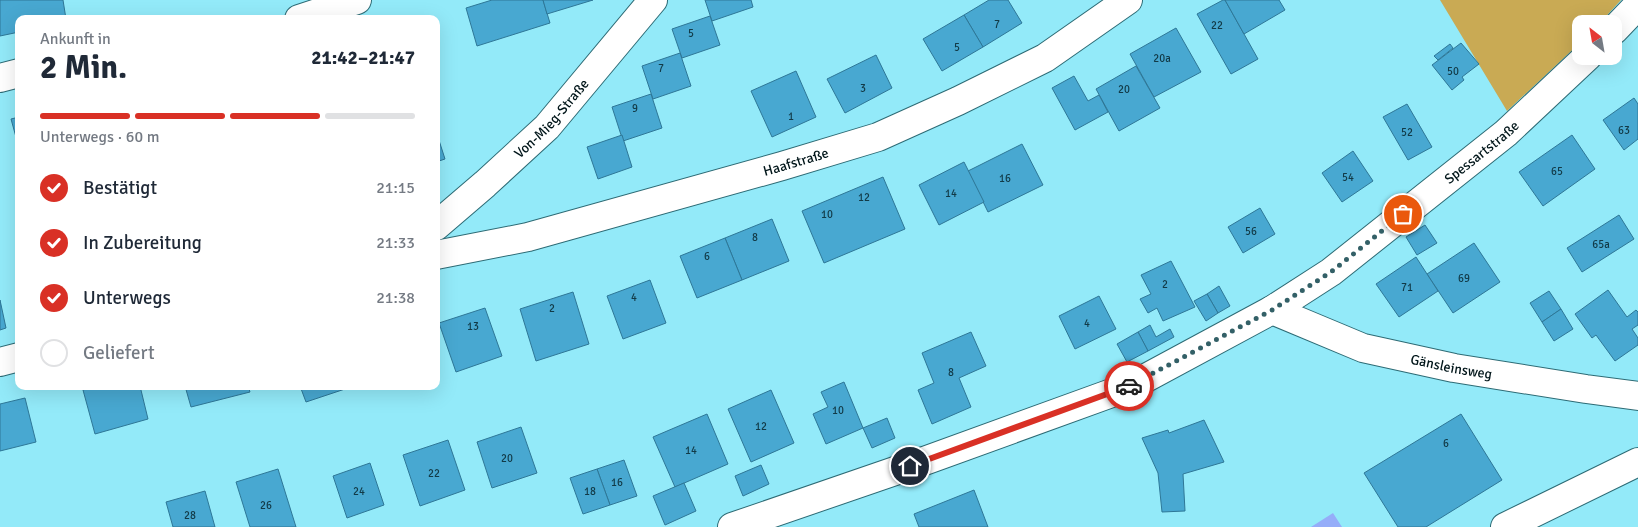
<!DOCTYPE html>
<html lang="de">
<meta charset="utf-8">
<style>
body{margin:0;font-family:Signika,sans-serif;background:#f6f6f7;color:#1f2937;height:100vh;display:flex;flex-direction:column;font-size:19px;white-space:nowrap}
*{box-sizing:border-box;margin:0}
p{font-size:16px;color:#747a83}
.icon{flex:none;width:28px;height:28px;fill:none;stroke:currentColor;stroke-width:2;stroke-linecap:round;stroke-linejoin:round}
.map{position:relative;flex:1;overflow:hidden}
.drawer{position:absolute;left:15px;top:15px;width:425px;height:375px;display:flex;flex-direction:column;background:#fff;border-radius:10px;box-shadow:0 5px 20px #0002}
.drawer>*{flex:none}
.needle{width:32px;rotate:329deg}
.buttons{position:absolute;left:1572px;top:15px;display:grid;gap:10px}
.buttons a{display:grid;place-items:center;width:50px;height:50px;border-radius:10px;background:#fff;box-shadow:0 5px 20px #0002;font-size:25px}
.pin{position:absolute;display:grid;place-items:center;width:42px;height:42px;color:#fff;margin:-21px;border:2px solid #fff;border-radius:50%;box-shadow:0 1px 5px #0007}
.courier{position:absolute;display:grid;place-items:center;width:50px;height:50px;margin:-25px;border:4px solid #d93025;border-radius:50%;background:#fff;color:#222;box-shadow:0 1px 6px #0007}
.overview em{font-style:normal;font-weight:800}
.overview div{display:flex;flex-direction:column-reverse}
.overview{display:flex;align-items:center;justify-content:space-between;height:85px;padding:0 25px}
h1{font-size:32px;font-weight:800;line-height:38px}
.bar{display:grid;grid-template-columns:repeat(4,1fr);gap:8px 5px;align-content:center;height:60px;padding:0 25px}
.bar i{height:6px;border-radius:4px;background:#e0e1e3}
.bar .active{background:#d93025}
.bar p{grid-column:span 4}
ol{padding:0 25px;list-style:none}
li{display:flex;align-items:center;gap:15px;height:55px}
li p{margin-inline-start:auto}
li .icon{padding:5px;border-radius:50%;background:#d93025;color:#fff;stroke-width:4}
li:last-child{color:#747a83}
li i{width:28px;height:28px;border:2px solid #e0e1e3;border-radius:50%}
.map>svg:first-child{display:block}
.green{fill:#c9aa54}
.water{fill:#95adf9}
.building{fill:#48a8d1;stroke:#2e7797}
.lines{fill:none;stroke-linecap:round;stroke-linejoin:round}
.street-casing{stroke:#2d6b75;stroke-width:30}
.street{stroke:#fff;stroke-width:28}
.done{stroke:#336067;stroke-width:5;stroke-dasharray:0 9}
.route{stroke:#d93025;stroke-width:6}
.labels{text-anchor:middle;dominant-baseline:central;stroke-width:4;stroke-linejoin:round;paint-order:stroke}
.number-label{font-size:11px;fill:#123a47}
.street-label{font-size:14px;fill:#001519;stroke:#fbfbfb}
</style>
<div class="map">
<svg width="1638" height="527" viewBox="0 0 1638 527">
<rect width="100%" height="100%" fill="#93eaf9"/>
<path class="green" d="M1440 0H1621L1599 24H1581V42L1507 111Z"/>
<path class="water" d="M1333 513 1342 527H1311Z"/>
<g class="building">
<path d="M0 0H63L66 19H19V32L0 36Z"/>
<path d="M492 0H543L550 23 477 46 466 8Z"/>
<path d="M543 0H593L547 14Z"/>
<path d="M705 0H751L753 7 712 21Z"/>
<path d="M989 0H1008L1022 23 983 47 964 15Z"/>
<path d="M1223 0H1225L1258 59 1231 74 1197 14Z"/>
<path d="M1225 0H1279L1285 10 1244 34Z"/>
<path d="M964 15 983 47 942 71 923 39Z"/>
<path d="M710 16 720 45 682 58 672 29Z"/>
<path d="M1176 28 1201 72 1154 97 1130 54Z"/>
<path d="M1461 43 1479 64 1462 77 1464 80 1452 90 1432 65Z"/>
<path d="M1450 44 1453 48 1438 60 1434 56Z"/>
<path d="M680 53 691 86 653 99 642 66Z"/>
<path d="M876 55 892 88 845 113 827 79Z"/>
<path d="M1136 66 1160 108 1119 131 1096 89Z"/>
<path d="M796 71 816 117 772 137 751 91Z"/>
<path d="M1074 76 1088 101 1099 95 1108 112 1075 130 1052 88Z"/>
<path d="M651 94 662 128 623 141 612 107Z"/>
<path d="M1634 98 1638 104V139L1624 150 1603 120Z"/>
<path d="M1407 104 1432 147 1408 160 1383 117Z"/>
<path d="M19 117V148L11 119Z"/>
<path d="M436 131 445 159 436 162Z"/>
<path d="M622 135 632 167 598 179 587 147Z"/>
<path d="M1572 135 1595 169 1543 206 1519 172Z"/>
<path d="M1022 144 1043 185 988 212 968 171Z"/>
<path d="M1353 151 1373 181 1342 202 1322 173Z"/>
<path d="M964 162 984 202 939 225 919 185Z"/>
<path d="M883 177 905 229 824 263 802 211Z"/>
<path d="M1260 208 1275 234 1243 253 1228 227Z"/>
<path d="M1619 215 1634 239 1582 272 1567 248Z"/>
<path d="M772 219 789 261 742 280 725 238Z"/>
<path d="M1425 225 1437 243 1417 255 1406 237Z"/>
<path d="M725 238 742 280 697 298 680 256Z"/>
<path d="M1474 243 1500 282 1453 313 1427 274Z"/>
<path d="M1416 257 1438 291 1399 317 1376 284Z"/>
<path d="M1171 261 1195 307 1163 321 1157 308 1148 313 1140 299 1151 294 1141 275Z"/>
<path d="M650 280 666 323 623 339 607 296Z"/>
<path d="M1219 286 1230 306 1218 313 1207 294Z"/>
<path d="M1608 290 1627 317 1636 310 1638 312V325L1632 329 1638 338V345L1615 361 1596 335 1592 338 1575 314Z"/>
<path d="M1549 291 1561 309 1542 322 1530 303Z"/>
<path d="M573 292 589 344 536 361 520 309Z"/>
<path d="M1207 294 1218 313 1206 321 1194 301Z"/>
<path d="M1099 296 1116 329 1075 349 1059 316Z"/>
<path d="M0 300 6 328 0 330Z"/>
<path d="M485 308 502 356 456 372 439 323Z"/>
<path d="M1561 309 1573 329 1554 341 1542 322Z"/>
<path d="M1150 325 1156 337 1170 329 1174 337 1148 351 1138 332Z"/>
<path d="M971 332 986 366 959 378 971 407 932 424 918 390 934 383 922 353Z"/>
<path d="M1138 332 1148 351 1127 362 1117 344Z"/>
<path d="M844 382 863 428 826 444 813 414 828 407 821 392Z"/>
<path d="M97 386H140L148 419 95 434 83 390Z"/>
<path d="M185 386H248L250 392 191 407Z"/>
<path d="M300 386H351V387L306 402Z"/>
<path d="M771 390 794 443 751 462 728 409Z"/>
<path d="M25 398 36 442 0 451V404Z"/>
<path d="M707 414 728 464 675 487 653 437Z"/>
<path d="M1461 414 1502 480 1426 527H1398L1364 473Z"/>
<path d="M887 418 895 438 872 448 863 428Z"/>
<path d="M1204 420 1224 462 1183 474 1185 511 1162 512 1158 473 1142 438 1168 430 1169 433Z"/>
<path d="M521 427 537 473 492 488 477 442Z"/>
<path d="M448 440 465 490 420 506 403 455Z"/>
<path d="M624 460 637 496 610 505 597 469Z"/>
<path d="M370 463 384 505 347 518 333 476Z"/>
<path d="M761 465 769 484 743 496 735 476Z"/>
<path d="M278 469 296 527H250L236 482Z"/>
<path d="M597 469 610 505 583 514 570 478Z"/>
<path d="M684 483 696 511 665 525 653 496Z"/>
<path d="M974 490 988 527H919L914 514Z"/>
<path d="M205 491 215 527H173L166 502Z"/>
</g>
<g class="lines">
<defs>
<g id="street">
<path d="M299 19 357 0"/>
<path d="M1614 30 1638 5"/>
<path d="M0 78 19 73"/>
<path id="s1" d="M436 226 485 184 547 127 653 0"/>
<path id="s2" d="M436 255 528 237 782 166 878 137 958 101 1045 58 1128 0"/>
<path id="s3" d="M1272 310 1363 348 1454 368 1586 389 1638 396"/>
<path d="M0 362 19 357"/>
<path id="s4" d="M732 527 927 460 1131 386 1272 310 1331 272 1506 133 1588 56"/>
<path d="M1505 527 1638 462"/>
</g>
</defs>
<use href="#street" class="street-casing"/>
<use href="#street" class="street"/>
</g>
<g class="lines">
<path class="done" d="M1129 386 1272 310 1331 272 1403 214"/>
<path class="route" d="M910 466 1129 386"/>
</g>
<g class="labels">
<g class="number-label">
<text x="997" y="24">7</text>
<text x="1217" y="25">22</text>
<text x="691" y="33">5</text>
<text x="957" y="47">5</text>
<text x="1162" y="58">20a</text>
<text x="661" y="68">7</text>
<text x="1453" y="71">50</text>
<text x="863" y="88">3</text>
<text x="1124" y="89">20</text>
<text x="635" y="108">9</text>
<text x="791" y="116">1</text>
<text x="1624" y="130">63</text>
<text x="1407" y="132">52</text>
<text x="1557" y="171">65</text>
<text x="1348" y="177">54</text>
<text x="1005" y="178">16</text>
<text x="951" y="193">14</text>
<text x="864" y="197">12</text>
<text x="827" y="214">10</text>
<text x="1251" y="231">56</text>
<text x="755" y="237">8</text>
<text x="1601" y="244">65a</text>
<text x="707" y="256">6</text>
<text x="1464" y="278">69</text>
<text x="1165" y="284">2</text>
<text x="1407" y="287">71</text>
<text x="634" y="297">4</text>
<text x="552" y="308">2</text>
<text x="1087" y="323">4</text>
<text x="473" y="326">13</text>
<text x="951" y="372">8</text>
<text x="838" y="410">10</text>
<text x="761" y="426">12</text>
<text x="1446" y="443">6</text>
<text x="691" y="450">14</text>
<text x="507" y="458">20</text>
<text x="434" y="473">22</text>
<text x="617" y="482">16</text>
<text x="359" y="491">24</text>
<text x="590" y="491">18</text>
<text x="266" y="505">26</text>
<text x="190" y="515">28</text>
</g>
<g class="street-label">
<text stroke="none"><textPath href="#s1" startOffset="158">Von-Mieg-Straße</textPath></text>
<text stroke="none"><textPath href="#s4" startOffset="846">Spessartstraße</textPath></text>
<text stroke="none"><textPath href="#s2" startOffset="372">Haafstraße</textPath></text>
<text stroke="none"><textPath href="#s3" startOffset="189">Gänsleinsweg</textPath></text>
</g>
</g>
</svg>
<div class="buttons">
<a><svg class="needle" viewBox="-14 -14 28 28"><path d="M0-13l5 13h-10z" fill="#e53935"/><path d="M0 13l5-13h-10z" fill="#747a83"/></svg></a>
</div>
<div class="pin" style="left:1403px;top:214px;background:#ea580c"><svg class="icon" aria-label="bag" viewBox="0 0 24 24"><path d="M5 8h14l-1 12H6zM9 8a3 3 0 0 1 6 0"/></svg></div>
<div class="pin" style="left:910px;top:466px;background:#1f2937"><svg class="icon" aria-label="home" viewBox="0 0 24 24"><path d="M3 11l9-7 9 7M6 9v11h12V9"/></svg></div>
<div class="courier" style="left:1129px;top:386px"><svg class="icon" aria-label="car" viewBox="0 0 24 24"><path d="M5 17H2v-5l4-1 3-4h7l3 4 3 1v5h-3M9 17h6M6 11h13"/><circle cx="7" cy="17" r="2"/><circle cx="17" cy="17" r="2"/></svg></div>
<section class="drawer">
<div class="overview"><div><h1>2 Min.</h1><p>Ankunft in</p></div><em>21:42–21:47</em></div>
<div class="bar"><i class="active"></i><i class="active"></i><i class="active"></i><i></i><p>Unterwegs · 60 m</p></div>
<ol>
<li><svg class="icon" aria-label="check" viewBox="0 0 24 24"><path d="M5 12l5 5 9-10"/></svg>Bestätigt<p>21:15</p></li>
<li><svg class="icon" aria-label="check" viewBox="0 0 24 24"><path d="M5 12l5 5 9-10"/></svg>In Zubereitung<p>21:33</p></li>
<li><svg class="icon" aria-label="check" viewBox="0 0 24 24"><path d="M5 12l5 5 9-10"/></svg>Unterwegs<p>21:38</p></li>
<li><i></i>Geliefert</li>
</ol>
</section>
</div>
